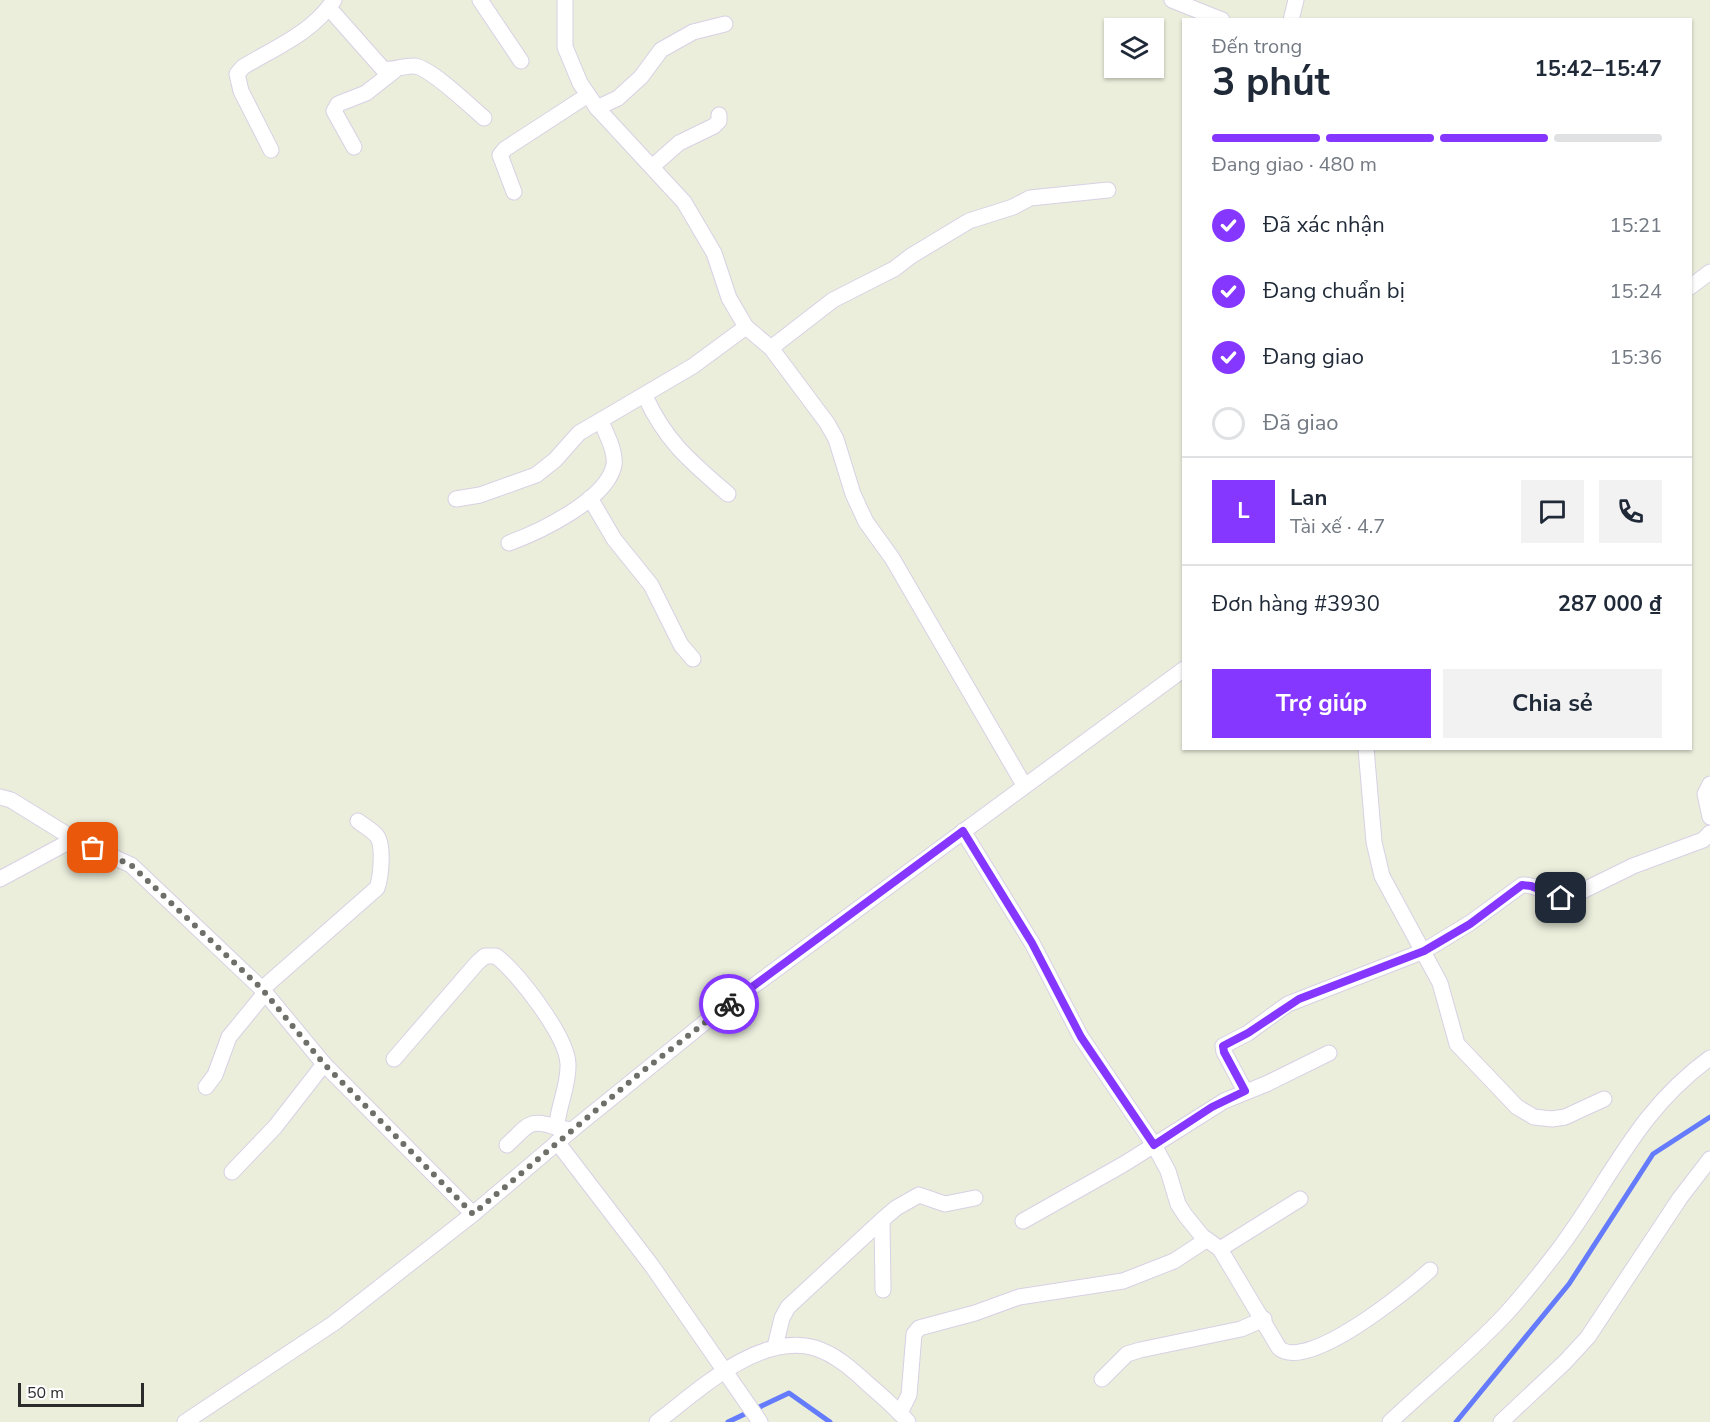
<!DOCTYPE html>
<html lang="vi">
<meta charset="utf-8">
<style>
body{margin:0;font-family:"Nunito Sans",sans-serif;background:#f2f2f3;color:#1f2937;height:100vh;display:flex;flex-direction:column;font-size:22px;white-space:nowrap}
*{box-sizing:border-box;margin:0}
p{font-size:20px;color:#747a83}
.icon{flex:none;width:33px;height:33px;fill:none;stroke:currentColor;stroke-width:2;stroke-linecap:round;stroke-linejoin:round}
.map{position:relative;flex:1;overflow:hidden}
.details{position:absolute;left:1182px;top:18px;width:510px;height:732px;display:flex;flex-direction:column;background:#fff;border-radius:0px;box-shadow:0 2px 4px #0004}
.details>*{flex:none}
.controls{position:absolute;left:1104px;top:18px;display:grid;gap:12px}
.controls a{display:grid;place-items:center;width:60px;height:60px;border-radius:0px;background:#fff;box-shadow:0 2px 4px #0004;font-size:30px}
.scale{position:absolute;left:18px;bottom:15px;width:126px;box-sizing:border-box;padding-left:6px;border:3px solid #2b2b2b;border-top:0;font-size:16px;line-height:21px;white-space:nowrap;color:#2b2b2b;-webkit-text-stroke:4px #fff;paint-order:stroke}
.pin{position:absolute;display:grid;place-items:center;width:51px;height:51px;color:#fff;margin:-26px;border-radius:12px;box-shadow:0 3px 9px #0006}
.courier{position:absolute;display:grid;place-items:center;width:60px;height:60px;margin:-30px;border:4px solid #8537ff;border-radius:50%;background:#fff;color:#222;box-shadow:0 2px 8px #0007}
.headline em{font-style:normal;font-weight:700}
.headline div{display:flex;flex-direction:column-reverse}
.headline{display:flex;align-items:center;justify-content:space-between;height:102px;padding:0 30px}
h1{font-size:39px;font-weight:700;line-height:45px}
.bar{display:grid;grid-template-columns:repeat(4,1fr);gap:9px 6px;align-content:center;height:72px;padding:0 30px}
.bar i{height:8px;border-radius:4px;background:#e0e1e3}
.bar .active{background:#8537ff}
.bar p{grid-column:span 4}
.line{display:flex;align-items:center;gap:15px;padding:0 30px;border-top:2px solid #e0e1e3}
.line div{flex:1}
.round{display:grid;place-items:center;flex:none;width:63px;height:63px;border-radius:0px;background:#f2f2f3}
ol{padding:0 30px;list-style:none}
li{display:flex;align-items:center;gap:18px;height:66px}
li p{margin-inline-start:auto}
li .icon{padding:6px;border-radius:50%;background:#8537ff;color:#fff;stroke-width:4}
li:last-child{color:#747a83}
li i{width:33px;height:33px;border:3px solid #e0e1e3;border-radius:50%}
.cta{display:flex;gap:12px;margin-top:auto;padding:12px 30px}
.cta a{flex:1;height:69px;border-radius:0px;background:#8537ff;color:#fff;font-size:24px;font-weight:700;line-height:69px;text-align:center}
.cta a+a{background:#f2f2f3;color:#1f2937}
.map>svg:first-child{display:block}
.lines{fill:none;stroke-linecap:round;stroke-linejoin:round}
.stream{stroke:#647bfb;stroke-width:5}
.minor-casing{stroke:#d8d0e5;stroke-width:17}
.minor{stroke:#fff;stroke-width:15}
.done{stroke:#6e6f69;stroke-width:6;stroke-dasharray:0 10.8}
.route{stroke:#8537ff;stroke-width:8}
</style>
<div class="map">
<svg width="1710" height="1422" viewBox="0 0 1710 1422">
<rect width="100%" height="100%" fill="#ebeedb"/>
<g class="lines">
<g class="stream">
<path d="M728 1422 789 1393 830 1422"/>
<path d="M1456 1422 1569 1284 1653 1154 1710 1117"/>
</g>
<defs>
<g id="minor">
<path d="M480 0 521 61"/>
<path d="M565 0V47L580 83 597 108 684 202 714 253 729 298 746 327 771 348 827 423 836 439 853 494 866 522 892 558 1024 785"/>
<path d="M1172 0 1222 20"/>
<path d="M329 8 383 69C394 71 404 65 415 66 432 69 470 106 484 118"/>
<path d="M1291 20 1296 0"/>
<path d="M597 108 618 98 641 77 661 50 693 32 725 24"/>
<path d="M354 147 334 111 338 104 366 93 394 71"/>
<path d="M271 150 241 91 237 74 243 67C276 47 312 33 334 0"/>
<path d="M653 166 679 143 714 126 719 121V115"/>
<path d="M514 192 500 155 505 149 588 95"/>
<path d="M1690 287 1710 272"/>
<path d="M771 348 833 300 894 269 911 256 969 221 1013 207 1030 198 1108 190"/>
<path d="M645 396C666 442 691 462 728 494"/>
<path d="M590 498 614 539 651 585 681 645 693 659"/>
<path d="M456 499 480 495 536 475 555 460 579 433 693 366 746 327"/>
<path d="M509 543C539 532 607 500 614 465 616 451 606 434 601 421"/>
<path d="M1366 748 1374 842 1382 876 1440 983 1457 1044 1517 1107 1534 1117 1552 1119 1565 1117 1604 1099"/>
<path d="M1710 784 1705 794 1710 817"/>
<path d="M0 797 11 800 74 839 131 865 262 989 324 1064 473 1214"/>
<path d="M963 831 1032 943 1081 1037 1154 1145 1168 1171 1178 1204 1185 1215 1202 1236 1220 1249 1279 1348C1307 1373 1408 1290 1430 1270"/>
<path d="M0 879 74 839"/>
<path d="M262 989 377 888C381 877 384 846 377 836 372 830 364 826 358 821"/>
<path d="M394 1059 477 963 485 956H496C518 973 567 1036 568 1064 569 1084 559 1104 557 1124L558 1128 572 1130"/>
<path d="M206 1087 215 1075 229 1037 265 993"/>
<path d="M1245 1091 1224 1052 1223 1046 1248 1033 1288 1004 1424 951 1470 923 1522 885C1539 884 1551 899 1568 898L1633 866 1703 840 1710 833"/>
<path d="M557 1142 652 1266 760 1422"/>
<path d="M507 1145C528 1126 528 1117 558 1128"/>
<path d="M232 1172 275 1127 324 1064"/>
<path d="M882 1220 883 1290"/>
<path d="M1023 1221 1124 1164 1224 1101 1266 1084 1329 1053"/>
<path d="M1220 1249 1300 1199"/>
<path d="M775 1347 782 1318 788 1307 882 1220 896 1208 919 1195 945 1204 975 1198"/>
<path d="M1102 1379 1127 1354 1140 1350 1241 1329 1264 1319"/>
<path d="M900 1413 909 1395 914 1334 919 1328 975 1313 1019 1297 1123 1281 1174 1261 1206 1240"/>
<path d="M185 1422 334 1323 473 1214 572 1130 714 1015 1184 669"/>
<path d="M657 1422C698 1391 759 1332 815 1348 835 1354 853 1370 868 1384 882 1396 896 1408 908 1422"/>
<path d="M1390 1422C1427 1387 1468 1354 1503 1317 1522 1297 1539 1275 1556 1253 1609 1184 1635 1112 1710 1058"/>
<path d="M1501 1422 1565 1362 1588 1337 1680 1198 1710 1159"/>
</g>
</defs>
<use href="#minor" class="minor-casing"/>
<use href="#minor" class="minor"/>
</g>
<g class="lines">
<path class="done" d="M93 848 131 865 262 989 324 1064 473 1214 639 1074 729 1004"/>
<path class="route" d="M729 1004 963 831 1032 943 1081 1037 1154 1145 1212 1107 1245 1091 1224 1052 1223 1046 1248 1033 1299 999 1424 951 1470 924 1522 885 1531 886 1561 898"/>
</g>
</svg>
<div class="controls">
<a><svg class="icon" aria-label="layers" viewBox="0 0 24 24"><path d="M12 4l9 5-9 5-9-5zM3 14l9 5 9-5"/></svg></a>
</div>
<div class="scale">50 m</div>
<div class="pin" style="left:93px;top:848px;background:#ea580c"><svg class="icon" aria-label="bag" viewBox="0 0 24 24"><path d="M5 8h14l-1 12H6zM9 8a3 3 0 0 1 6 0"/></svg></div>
<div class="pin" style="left:1561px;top:898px;background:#1f2937"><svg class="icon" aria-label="home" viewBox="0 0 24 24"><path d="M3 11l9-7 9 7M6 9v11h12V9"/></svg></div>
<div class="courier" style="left:729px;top:1004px"><svg class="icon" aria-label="bike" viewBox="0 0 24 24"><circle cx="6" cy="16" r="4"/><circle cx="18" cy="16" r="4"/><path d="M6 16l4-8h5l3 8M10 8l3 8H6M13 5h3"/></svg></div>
<section class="details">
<div class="headline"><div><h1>3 phút</h1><p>Đến trong</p></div><em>15:42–15:47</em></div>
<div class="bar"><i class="active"></i><i class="active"></i><i class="active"></i><i></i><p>Đang giao · 480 m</p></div>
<ol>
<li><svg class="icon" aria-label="check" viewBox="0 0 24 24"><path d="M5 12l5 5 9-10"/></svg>Đã xác nhận<p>15:21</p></li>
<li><svg class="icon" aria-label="check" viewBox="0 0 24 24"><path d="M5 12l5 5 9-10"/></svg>Đang chuẩn bị<p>15:24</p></li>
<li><svg class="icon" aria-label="check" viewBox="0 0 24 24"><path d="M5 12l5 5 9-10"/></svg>Đang giao<p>15:36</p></li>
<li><i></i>Đã giao</li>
</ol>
<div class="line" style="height:108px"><b class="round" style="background:#8537ff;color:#fff">L</b><div><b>Lan</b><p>Tài xế · 4.7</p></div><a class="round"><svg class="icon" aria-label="chat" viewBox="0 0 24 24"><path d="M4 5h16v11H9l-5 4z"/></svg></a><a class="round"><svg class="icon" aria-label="phone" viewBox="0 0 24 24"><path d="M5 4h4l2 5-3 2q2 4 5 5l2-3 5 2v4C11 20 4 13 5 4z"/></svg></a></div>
<div class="line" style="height:78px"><div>Đơn hàng #3930</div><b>287 000 ₫</b></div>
<div class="cta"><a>Trợ giúp</a><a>Chia sẻ</a></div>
</section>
</div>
